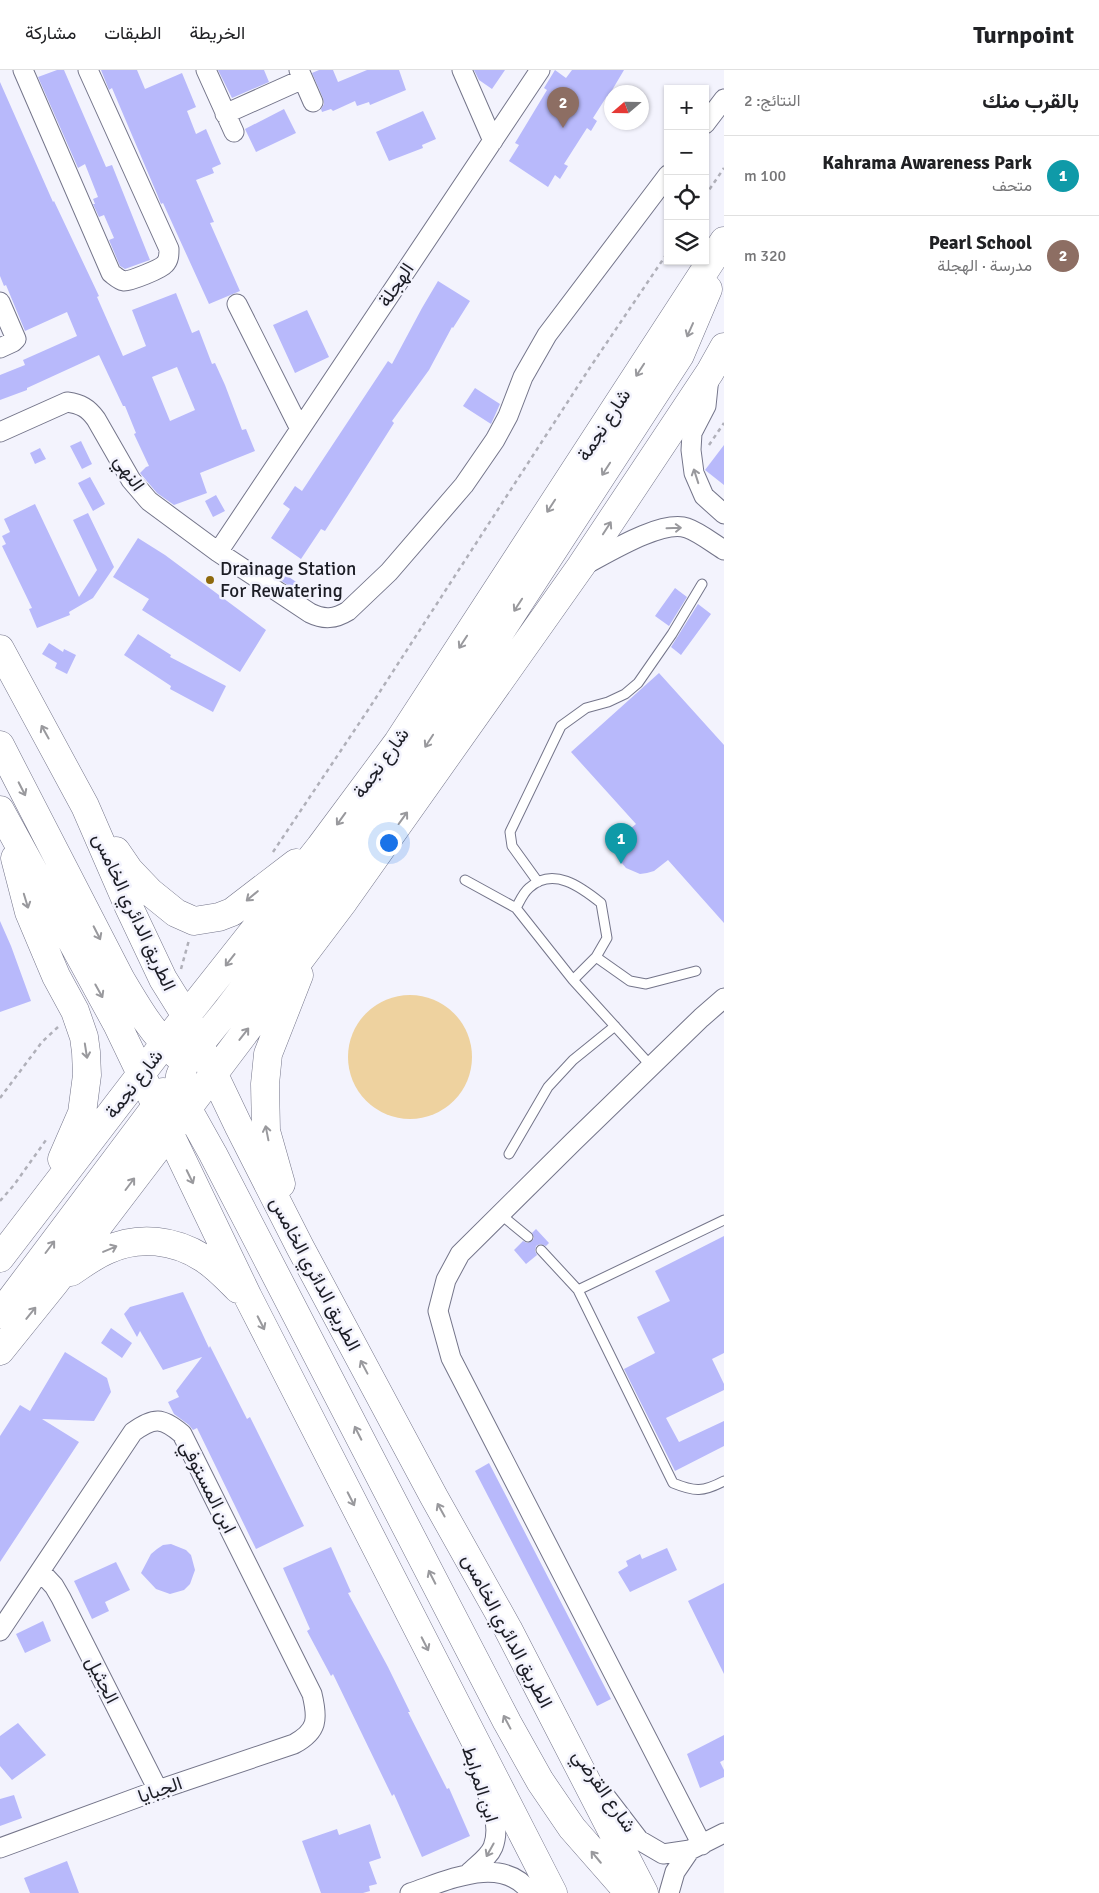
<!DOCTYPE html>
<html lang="ar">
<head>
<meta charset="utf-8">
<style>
	body { margin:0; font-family:Signika,Vazirmatn,sans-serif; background:#f2f2f2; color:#202124; direction:rtl }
	.controls { position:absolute; right:15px; top:15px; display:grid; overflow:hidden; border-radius:0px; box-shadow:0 1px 4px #0004 }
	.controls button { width:45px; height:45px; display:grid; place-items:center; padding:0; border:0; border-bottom:1px solid #e0e0e0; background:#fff; color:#202124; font:25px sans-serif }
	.compass { position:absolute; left:604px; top:15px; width:45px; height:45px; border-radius:50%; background:#fff; box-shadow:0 1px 4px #0004; rotate:250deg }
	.you { position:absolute; left:388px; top:772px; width:18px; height:18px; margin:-12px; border:4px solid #fff; border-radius:50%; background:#1a73e8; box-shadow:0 0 0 8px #1a73e833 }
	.badge { display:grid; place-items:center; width:32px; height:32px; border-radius:50%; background:#0f766e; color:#fff; font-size:16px; font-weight:700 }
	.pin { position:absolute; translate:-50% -41px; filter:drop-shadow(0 1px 2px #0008) }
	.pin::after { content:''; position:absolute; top:26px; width:18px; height:15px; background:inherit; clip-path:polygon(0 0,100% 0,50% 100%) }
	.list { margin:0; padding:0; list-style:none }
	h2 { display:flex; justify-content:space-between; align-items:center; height:65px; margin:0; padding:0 20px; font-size:21px }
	h2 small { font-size:16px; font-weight:400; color:#757577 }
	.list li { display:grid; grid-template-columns:32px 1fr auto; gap:15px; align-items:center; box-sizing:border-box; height:80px; padding:0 20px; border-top:1px solid #e0e0e0 }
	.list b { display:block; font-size:19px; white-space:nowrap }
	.list p { margin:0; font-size:16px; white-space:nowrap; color:#757577 }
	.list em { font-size:16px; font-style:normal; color:#757577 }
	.icon { flex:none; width:28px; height:28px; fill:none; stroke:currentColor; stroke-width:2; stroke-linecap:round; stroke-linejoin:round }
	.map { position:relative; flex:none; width:724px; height:1823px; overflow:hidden; direction:ltr }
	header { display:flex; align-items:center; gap:30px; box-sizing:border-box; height:70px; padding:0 25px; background:#fff; border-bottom:1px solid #e0e0e0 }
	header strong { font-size:24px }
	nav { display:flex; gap:28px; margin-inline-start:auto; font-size:18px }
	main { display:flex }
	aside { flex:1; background:#fff }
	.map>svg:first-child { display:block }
	.green { fill:#eed29f }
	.building { fill:#b8b9fb; fill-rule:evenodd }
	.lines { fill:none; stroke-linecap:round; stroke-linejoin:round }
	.service-casing { stroke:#74758a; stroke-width:11 }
	.minor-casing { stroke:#74758a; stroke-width:21 }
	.primary-casing { stroke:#74758a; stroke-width:29 }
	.path { stroke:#b0b0b9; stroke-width:2.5; stroke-dasharray:4 4; stroke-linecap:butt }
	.service { stroke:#fff; stroke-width:9 }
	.minor { stroke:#fff; stroke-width:19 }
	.primary { stroke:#fff; stroke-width:28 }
	.oneway { stroke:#99999d }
	.poi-dot { fill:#8e690d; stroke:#f3f3fd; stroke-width:2 }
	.labels { text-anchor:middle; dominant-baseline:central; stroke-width:5; stroke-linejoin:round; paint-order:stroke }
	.street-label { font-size:19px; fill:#1c1d25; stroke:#f3f3fd }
	.poi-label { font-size:19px; fill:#1c1d25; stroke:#f3f3fd; text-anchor:start }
</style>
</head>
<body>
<header>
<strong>Turnpoint</strong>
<nav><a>الخريطة</a><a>الطبقات</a><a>مشاركة</a></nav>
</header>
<main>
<aside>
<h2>بالقرب منك<small>النتائج: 2</small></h2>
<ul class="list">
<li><span class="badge" style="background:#0f9aa8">1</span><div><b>Kahrama Awareness Park</b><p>متحف</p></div><em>100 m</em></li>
<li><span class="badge" style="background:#8d6e63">2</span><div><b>Pearl School</b><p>مدرسة · الهجلة</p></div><em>320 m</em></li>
</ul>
</aside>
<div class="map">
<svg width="724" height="1823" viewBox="0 0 724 1823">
	<rect width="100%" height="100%" fill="#f3f3fd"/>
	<!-- green -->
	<path class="green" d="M348 987a62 62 0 1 1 124 0a62 62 0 1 1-124 0Z"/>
	<!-- building -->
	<path class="building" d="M 57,0 L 64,0 L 106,97 L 112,95 L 150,190 L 147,191 L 125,199 L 120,196 L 109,170 L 114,168 L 104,145 L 99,147 L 93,134 L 95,134 L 93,129 L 98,127 L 85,94 L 78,98 L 38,7 Z
		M 101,0 L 137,0 L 145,19 L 182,3 L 196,37 L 187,41 L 196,64 L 206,59 L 221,94 L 212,98 L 214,103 L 196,110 L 214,152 L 210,153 L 240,221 L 209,234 L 163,133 L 161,134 L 157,124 L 112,18 L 109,20 Z
		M 218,0 L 264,0 L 269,12 L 232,28 Z
		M 319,0 L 333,0 L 338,12 L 367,0 L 399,0 L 406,20 L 370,35 L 369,32 L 357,36 L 355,31 L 333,41 L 331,39 L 322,42 L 321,39 L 324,34 L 323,28 L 312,3 Z
		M 474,0 L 505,0 L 492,19 L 479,10 Z
		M 555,0 L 566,8 L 572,0 L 624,0 L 608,27 L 607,26 L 593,48 L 597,51 L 591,61 L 587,58 L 564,94 L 568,96 L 560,109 L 555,105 L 548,117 L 509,91 L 519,75 L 515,73 L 547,20 L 544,18 Z
		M 0,12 L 53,132 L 54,131 L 99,226 L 97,227 L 123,286 L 146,276 L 132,240 L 176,223 L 192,263 L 199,260 L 212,294 L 215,293 L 225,315 L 242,360 L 246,359 L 255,381 L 200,403 L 207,423 L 174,435 L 157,423 L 140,403 L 146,397 L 149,396 L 134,364 L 136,363 L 125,336 L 123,336 L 99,285 L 27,318 L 27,320 L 0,330 L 0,305 L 25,295 L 23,290 L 77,266 L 67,242 L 25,261 L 6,215 L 4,216 L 0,206 ZM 177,297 L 195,340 L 170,351 L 152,307 Z
		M 284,39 L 296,63 L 256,82 L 245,59 Z
		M 423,41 L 436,69 L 422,75 L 423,78 L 389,91 L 376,62 Z
		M 438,211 L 470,231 L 453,258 L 452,257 L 429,300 L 392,351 L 394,353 L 347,427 L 325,461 L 321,459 L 301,489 L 271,468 L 290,439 L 283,434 L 295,416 L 302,421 L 388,291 L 392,294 L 422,238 Z
		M 307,240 L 329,287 L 295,303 L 273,255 Z
		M 475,318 L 500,334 L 491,354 L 463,336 Z
		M 81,371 L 92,394 L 82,399 L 70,376 Z
		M 724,375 L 724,415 L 705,400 Z
		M 40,378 L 46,389 L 35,394 L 30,383 Z
		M 90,407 L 105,434 L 93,441 L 78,413 Z
		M 216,425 L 225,441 L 213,447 L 205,431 Z
		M 35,434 L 79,527 L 97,500 L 73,450 L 88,443 L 114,497 L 93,528 L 69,542 L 70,545 L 37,558 L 29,539 L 32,538 L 2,476 L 6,474 L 2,466 L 10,462 L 4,449 Z
		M 138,468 L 165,485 L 266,560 L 240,602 L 142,540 L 149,529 L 113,507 Z
		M 267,493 L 298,513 L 294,519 L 263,499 Z
		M 675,518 L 687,527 L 669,556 L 655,546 Z
		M 698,534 L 711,544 L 681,585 L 671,577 Z
		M 138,564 L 171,585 L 170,587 L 226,616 L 213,642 L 170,619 L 171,616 L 124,585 Z
		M 49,573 L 63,582 L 64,579 L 76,585 L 67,604 L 55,598 L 57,593 L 42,584 Z
		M 659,603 L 724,675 L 724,853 L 668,790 L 654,801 L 647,803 L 640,804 L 626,798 L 621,792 L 618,777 L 624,764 L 636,754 L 571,682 Z
		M 0,851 L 11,876 L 31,931 L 0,942 Z
		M 536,1159 L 549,1173 L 546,1176 L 540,1174 L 536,1176 L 535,1181 L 537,1185 L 526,1194 L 514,1180 L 523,1171 L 527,1173 L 532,1171 L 534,1168 L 532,1163 Z
		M 724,1166 L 724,1283 L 712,1289 L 724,1314 L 724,1320 L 666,1348 L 679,1372 L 724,1351 L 724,1376 L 675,1401 L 624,1299 L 655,1283 L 637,1247 L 670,1231 L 655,1201 Z
		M 183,1222 L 209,1278 L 210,1276 L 247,1349 L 250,1347 L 304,1456 L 256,1479 L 197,1358 L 193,1360 L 189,1355 L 174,1344 L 168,1332 L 179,1327 L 176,1321 L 202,1287 L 163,1300 L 140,1261 L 137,1267 L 124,1244 L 130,1237 Z
		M 111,1258 L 132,1273 L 122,1288 L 101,1273 Z
		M 65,1282 L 107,1308 L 111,1322 L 94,1351 L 42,1349 L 79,1372 L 0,1492 L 0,1366 L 20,1335 L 30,1341 Z
		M 489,1393 L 611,1629 L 597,1636 L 475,1401 Z
		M 171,1474 L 186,1480 L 191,1485 L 195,1500 L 190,1514 L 184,1520 L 170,1524 L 156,1519 L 141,1503 L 151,1484 L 157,1479 L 163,1475 Z
		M 331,1477 L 351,1522 L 348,1523 L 388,1597 L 410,1642 L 408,1642 L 447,1719 L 449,1718 L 470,1766 L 422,1787 L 394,1724 L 392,1726 L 333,1604 L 331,1606 L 307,1561 L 310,1559 L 283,1498 Z
		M 667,1478 L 677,1500 L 630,1522 L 618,1502 L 628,1496 L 626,1491 L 640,1484 L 642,1489 Z
		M 116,1492 L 130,1520 L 105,1532 L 109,1541 L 92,1549 L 74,1511 Z
		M 724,1513 L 724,1604 L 688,1531 Z
		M 43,1551 L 51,1571 L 25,1583 L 16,1564 Z
		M 18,1653 L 46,1685 L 12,1710 L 0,1696 L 0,1666 Z
		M 724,1665 L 724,1690 L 720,1692 L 724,1700 L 724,1707 L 700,1718 L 687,1684 Z
		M 14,1725 L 22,1748 L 0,1756 L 0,1729 Z
		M 370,1754 L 381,1788 L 369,1792 L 377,1814 L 369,1816 L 370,1821 L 363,1823 L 321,1823 L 302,1771 L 337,1759 L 339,1765 Z
		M 67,1791 L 79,1823 L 30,1823 L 24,1808 Z"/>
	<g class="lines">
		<defs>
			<path id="service" d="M 465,810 L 516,838
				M 538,812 L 512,776 L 510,762 L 561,656 L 586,638 L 608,632 L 625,624 L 638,613 L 672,564 L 702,514
				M 596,887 L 630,911 L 646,914 L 696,901
				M 573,910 L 596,887 L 607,868 L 601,833 C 581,817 553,796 529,818 C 523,823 520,831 516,838 L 573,910 L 651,996
				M 509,1084 L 548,1017 L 573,990 L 615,956
				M 500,1144 L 528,1167
				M 541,1180 L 578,1220 L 673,1413 C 695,1422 703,1422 724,1411
				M 578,1220 L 724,1150"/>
			<path id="minor" d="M 23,0 L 111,203 C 115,206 119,210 124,211 C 131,211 161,199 165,194 C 169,190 169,185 169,179 L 88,0
				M 206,0 L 234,62
				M 299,0 L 313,32
				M 462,0 L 493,71
				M 225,44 L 303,9
				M 705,54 L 724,29
				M 0,232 L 16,269 L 13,272 L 0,278
				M 237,234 L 300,359
				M 709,307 L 706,336 L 692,363 L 691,380 L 694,403 L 704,426 L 724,444
				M 0,362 L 67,332 C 81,334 88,338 96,349 L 131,410 L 149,431 L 218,482 L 310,543 C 324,550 335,549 348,541 L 389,502 L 464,415 L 495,370 L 508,346 L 523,307 L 547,265 L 668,105
				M 218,482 L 540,0
				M 583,496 C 606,484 662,449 687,458 C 699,462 714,474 724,480
				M 41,1502 L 54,1516 L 61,1528 L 158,1720
				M 0,1561 L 133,1362 C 154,1347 162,1347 182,1364 L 312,1624 C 318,1649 318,1661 294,1674 L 158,1720 L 0,1778
				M 606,1727 L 639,1770 L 663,1784 L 690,1780 L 724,1763
				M 702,1775 L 451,1288 L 438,1241 L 446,1210 L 460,1184 L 573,1072 L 701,948 L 724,928
				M 469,1803 C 477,1795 489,1787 493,1777 C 503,1751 485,1720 476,1697
				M 410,1823 C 447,1811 502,1783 531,1823
				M 669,1823 L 675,1802 L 690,1780"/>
			<path id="primary" d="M 0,579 L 85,736 L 128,835 L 163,909 L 186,946 L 239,1057 L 300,1177 L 434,1427 L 508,1559 L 644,1823
				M 0,675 L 120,908 C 136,935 153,965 177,985
				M 0,740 L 117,954 L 248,1227 L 553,1823
				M 116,781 L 129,800 L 150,822 L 176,843 L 194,851 L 219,847 L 232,842 L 296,793
				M 15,788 L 29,842 L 56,906 L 75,941 L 84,967 L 86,982 L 87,1005 L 82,1043 L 62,1089
				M 180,1025 L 213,1084 L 507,1652 L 540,1711 L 572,1758 L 629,1823
				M 171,1054 L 180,1006 L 186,991 L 228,939 L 415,693 L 680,285 L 708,219
				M 281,1114 L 266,1061 L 265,1014 L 268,984 L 299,905
				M 0,1188 L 164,974 L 320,777 L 398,672 L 724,171
				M 71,1202 C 83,1194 95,1185 107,1180 C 139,1165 175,1170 203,1188 C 216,1196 227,1208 238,1219
				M 0,1244 L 157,1035 L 163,1022
				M 0,1281 L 54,1214 L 169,1063 L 344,831 L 581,496 L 710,302 L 724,277"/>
		</defs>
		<!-- service casing -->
		<use href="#service" class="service-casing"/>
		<!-- minor casing -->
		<use href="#minor" class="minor-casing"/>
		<!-- primary casing -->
		<use href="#primary" class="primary-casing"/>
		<!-- path -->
		<path class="path" d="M 705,126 L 724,98
			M 709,375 L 724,353
			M 273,782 L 368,640 L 589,299 L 668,182
			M 181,899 L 189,870
			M 0,1028 L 42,972 L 58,957
			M 0,1131 L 14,1115 L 46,1070"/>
		<!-- service -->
		<use href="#service" class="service"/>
		<!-- minor -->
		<use href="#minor" class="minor"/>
		<!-- primary -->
		<use href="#primary" class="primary"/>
	</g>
	<!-- one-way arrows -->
	<defs><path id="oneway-shaft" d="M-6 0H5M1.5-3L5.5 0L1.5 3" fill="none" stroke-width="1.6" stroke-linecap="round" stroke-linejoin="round" transform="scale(1.25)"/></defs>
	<g class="oneway">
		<use href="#oneway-shaft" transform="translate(690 260) rotate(114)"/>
		<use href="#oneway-shaft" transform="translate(640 300) rotate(123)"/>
		<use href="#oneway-shaft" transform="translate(606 399) rotate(123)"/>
		<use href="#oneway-shaft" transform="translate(696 406) rotate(-108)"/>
		<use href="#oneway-shaft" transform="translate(551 436) rotate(123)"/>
		<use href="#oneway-shaft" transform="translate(607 458) rotate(-57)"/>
		<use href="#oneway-shaft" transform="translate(674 458) rotate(-2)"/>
		<use href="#oneway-shaft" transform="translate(518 535) rotate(123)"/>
		<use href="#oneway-shaft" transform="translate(463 572) rotate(123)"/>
		<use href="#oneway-shaft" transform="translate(45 662) rotate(-119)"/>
		<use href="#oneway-shaft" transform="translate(429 671) rotate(123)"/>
		<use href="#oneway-shaft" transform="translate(22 719) rotate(63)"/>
		<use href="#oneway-shaft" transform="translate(403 748) rotate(-54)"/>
		<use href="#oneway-shaft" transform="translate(341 749) rotate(126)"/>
		<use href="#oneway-shaft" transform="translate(252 826) rotate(140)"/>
		<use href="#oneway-shaft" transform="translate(26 831) rotate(73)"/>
		<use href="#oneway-shaft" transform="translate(97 863) rotate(63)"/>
		<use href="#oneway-shaft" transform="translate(230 890) rotate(128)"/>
		<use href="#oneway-shaft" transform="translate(99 921) rotate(61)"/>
		<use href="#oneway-shaft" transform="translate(244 964) rotate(-52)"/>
		<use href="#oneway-shaft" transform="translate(86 981) rotate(81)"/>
		<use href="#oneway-shaft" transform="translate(267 1063) rotate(-101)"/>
		<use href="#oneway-shaft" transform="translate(190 1107) rotate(64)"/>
		<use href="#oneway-shaft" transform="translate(130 1114) rotate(-53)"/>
		<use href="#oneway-shaft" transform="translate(50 1177) rotate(-53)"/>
		<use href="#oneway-shaft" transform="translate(110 1179) rotate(-23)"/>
		<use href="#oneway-shaft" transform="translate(31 1243) rotate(-51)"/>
		<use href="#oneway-shaft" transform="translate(261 1253) rotate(63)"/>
		<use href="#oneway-shaft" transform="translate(364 1297) rotate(-118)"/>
		<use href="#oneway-shaft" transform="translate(358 1363) rotate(-117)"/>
		<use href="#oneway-shaft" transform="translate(351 1429) rotate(63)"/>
		<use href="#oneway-shaft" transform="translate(441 1440) rotate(-119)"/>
		<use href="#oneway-shaft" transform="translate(432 1507) rotate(-117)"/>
		<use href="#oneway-shaft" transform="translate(425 1574) rotate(63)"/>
		<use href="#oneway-shaft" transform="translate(507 1652) rotate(-118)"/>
		<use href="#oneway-shaft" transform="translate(490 1780) rotate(119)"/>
		<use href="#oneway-shaft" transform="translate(596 1787) rotate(-130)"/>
	</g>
	<!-- markers -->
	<circle class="poi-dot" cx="210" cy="510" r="5"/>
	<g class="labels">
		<!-- street labels -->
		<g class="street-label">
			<text transform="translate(396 215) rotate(-56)">الهجلة</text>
			<text transform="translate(604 355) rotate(-57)">شارع نجمة</text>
			<text transform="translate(129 403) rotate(56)">النهي</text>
			<text transform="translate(381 693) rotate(-54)">شارع نجمة</text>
			<text transform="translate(134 842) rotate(65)">الطريق الدائري الخامس</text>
			<text transform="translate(134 1014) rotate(-52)">شارع نجمة</text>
			<text transform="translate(315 1204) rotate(62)">الطريق الدائري الخامس</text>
			<text transform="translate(208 1417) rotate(63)">ابن المستوفي</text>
			<text transform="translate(507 1561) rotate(62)">الطريق الدائري الخامس</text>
			<text transform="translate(102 1610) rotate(63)">الجثيل</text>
			<text transform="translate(480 1714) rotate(72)">ابن المرابط</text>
			<text transform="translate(160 1720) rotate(-19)">الجبايا</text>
			<text transform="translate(604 1721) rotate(55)">شارع القرضي</text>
		</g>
		<!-- poi labels -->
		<g class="poi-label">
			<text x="220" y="499">Drainage Station<tspan x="220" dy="22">For Rewatering</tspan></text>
		</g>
	</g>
</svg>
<div class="controls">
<button>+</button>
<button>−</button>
<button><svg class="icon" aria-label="locate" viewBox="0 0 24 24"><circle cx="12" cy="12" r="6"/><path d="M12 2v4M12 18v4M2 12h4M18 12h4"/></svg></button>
<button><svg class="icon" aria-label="layers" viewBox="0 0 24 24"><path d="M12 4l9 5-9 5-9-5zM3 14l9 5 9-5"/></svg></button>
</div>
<svg class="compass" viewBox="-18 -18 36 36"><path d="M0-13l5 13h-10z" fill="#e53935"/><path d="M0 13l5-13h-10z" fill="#757577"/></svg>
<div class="you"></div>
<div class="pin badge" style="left:621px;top:794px;background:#0f9aa8">1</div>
<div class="pin badge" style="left:563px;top:58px;background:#8d6e63">2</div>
</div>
</main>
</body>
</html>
